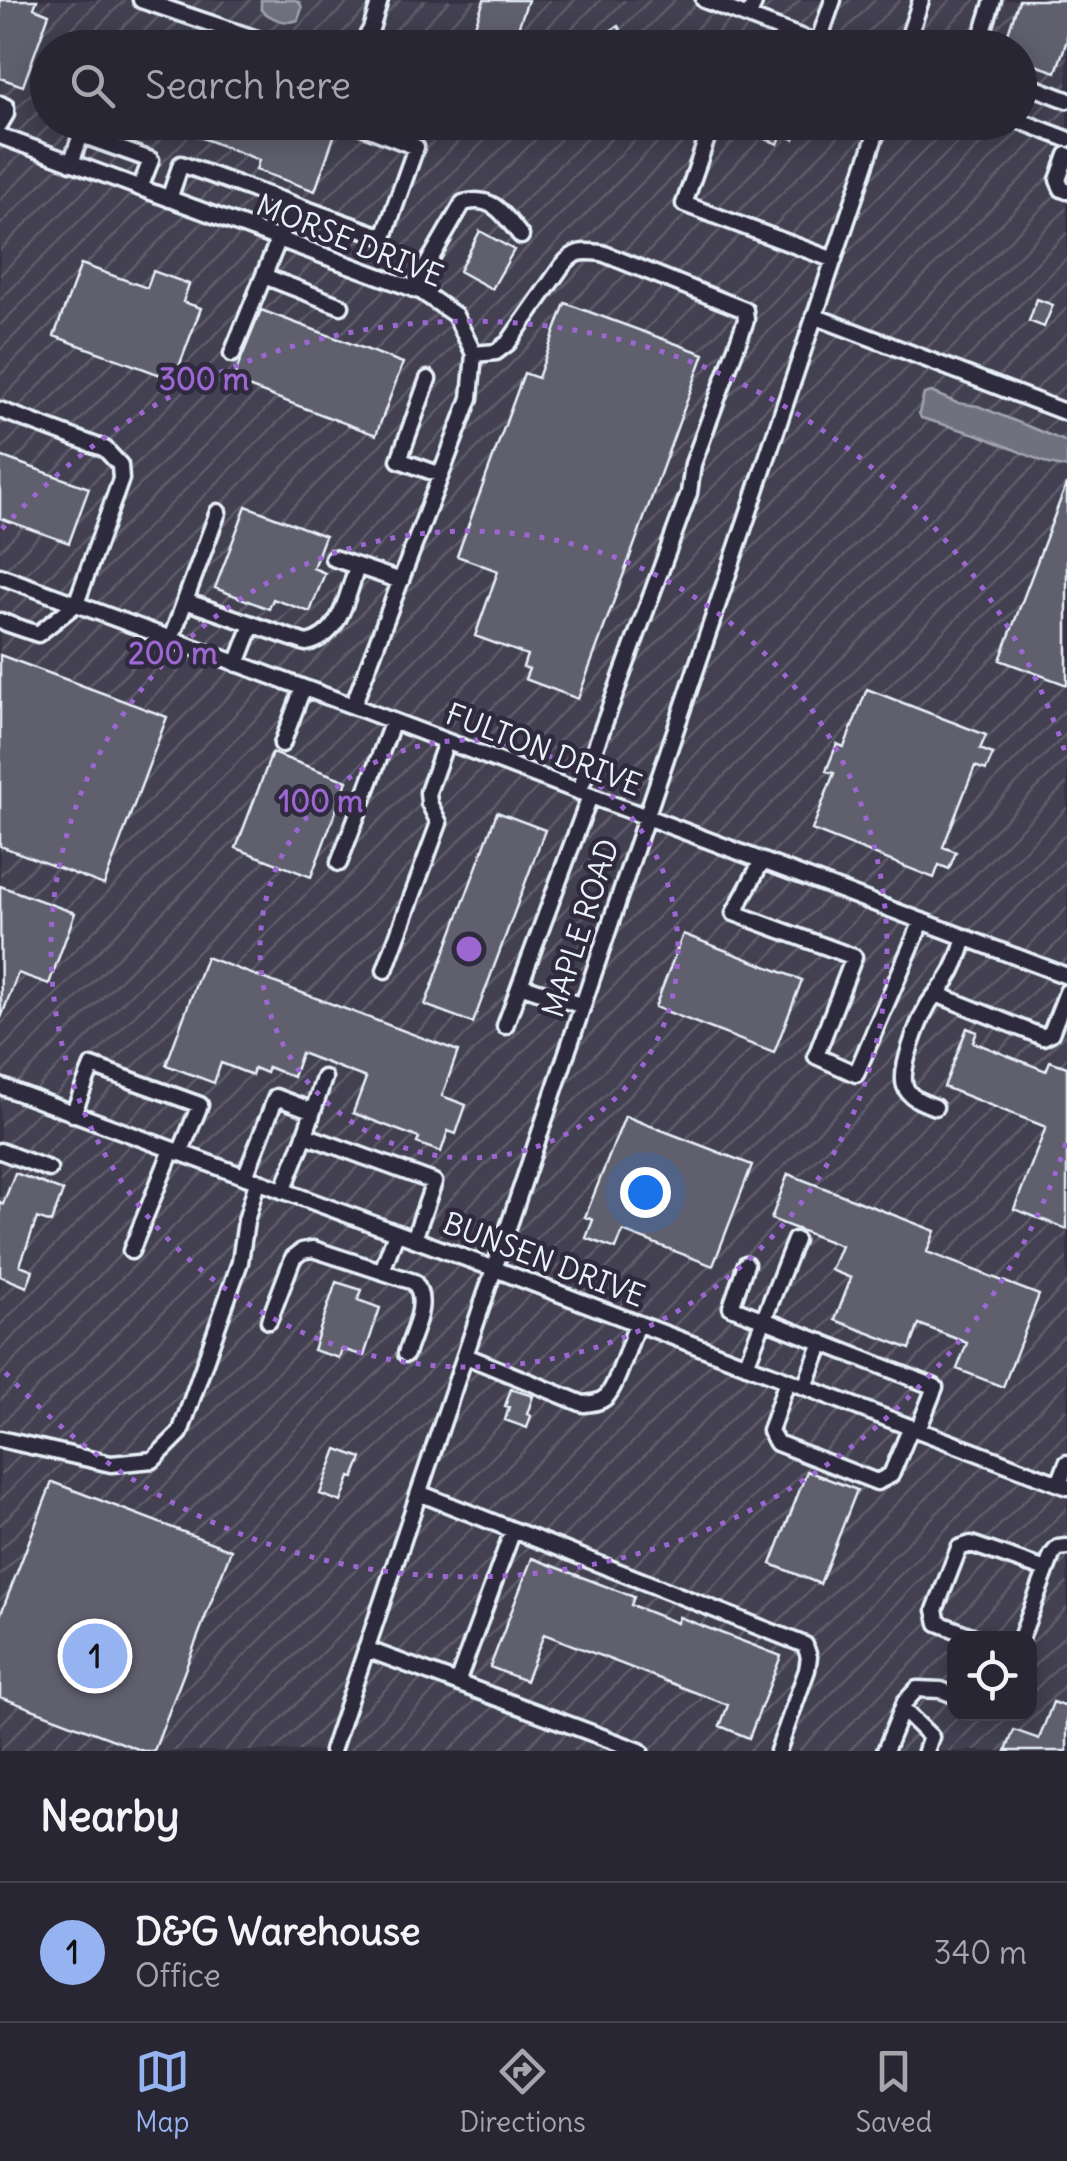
<!DOCTYPE html>
<html lang="en">
<head>
<meta charset="utf-8">
<style>
	body { margin:0; font-family:Delius,sans-serif; background:#34323f; color:#f1f3f6 }
	.controls { position:absolute; right:30px; bottom:30px; display:grid; overflow:hidden; border-radius:20px; box-shadow:0 5px 25px #0003 }
	.controls button { width:90px; height:90px; display:grid; place-items:center; padding:0; border:0; border-bottom:2px solid #44434e; background:#282633; color:#f1f3f6; font:50px sans-serif }
	.you { position:absolute; left:645px; top:1192px; width:35px; height:35px; margin:-25px; border:8px solid #fff; border-radius:50%; background:#1a73e8; box-shadow:0 0 0 15px #1a73e833 }
	.badge { display:grid; place-items:center; width:65px; height:65px; border-radius:50%; background:#95b2f1; color:#111; font-size:32px; font-weight:700 }
	.pin { position:absolute; translate:-50% -50%; border:5px solid #fff; box-shadow:0 2px 10px #0006 }
	.list { margin:0; padding:0; list-style:none }
	h2 { display:flex; justify-content:space-between; align-items:center; height:130px; margin:0; padding:0 40px; font-size:42px }
	h2 small { font-size:32px; font-weight:400; color:#a5a5ac }
	.list li { display:grid; grid-template-columns:65px 1fr auto; gap:30px; align-items:center; box-sizing:border-box; height:140px; padding:0 40px; border-top:2px solid #44434e }
	.list b { display:block; font-size:38px; white-space:nowrap }
	.list p { margin:0; font-size:32px; white-space:nowrap; color:#a5a5ac }
	.list em { font-size:32px; font-style:normal; color:#a5a5ac }
	.icon { flex:none; width:55px; height:55px; fill:none; stroke:currentColor; stroke-width:2; stroke-linecap:round; stroke-linejoin:round }
	.map { position:relative; flex:none; width:1067px; height:1751px; overflow:hidden }
	.search { position:absolute; background:#282633; box-shadow:0 5px 25px #0003; left:30px; right:30px; top:30px; height:110px; display:flex; align-items:center; gap:25px; box-sizing:border-box; padding:0 35px; border-radius:55px; color:#a5a5ac; font-size:38px }
	.sheet { height:270px; background:#282633 }
	nav { display:flex; justify-content:space-around; align-items:center; box-sizing:border-box; height:140px; border-top:2px solid #44434e; background:#282633; font-size:28px; color:#a5a5ac }
	nav a { display:grid; justify-items:center; gap:5px }
	nav .on { color:#95b2f1 }
	.map>svg:first-child { display:block }
	.industrial { fill:url(#industrial-furrows); fill-rule:evenodd }
	.water { fill:#70717f; stroke:#a0a4af; stroke-width:2.5 }
	.building { fill:#605e6e; stroke:#e8f1f8; stroke-width:2.5 }
	.lines { fill:none; stroke-linecap:round; stroke-linejoin:round }
	.minor-casing { stroke:#e8f1f8; stroke-width:21 }
	.minor { stroke:#2f2a3d; stroke-width:14 }
	.ring { fill:none; stroke:#9c67d0; stroke-width:5; stroke-dasharray:5 10 }
	.labels { text-anchor:middle; dominant-baseline:central; stroke-width:9; stroke-linejoin:round; paint-order:stroke }
	.street-label { font-size:30px; fill:#e8f1f8; stroke:#2f2a3d }
	.centre { fill:#9c67d0; stroke:#2f2a3d; stroke-width:5 }
	.ring-label { font-size:30px; text-anchor:middle; font-weight:bold; fill:#9c67d0; stroke:#2f2a3d; stroke-width:9; stroke-linejoin:round; paint-order:stroke }
</style>
</head>
<body>
<div class="map">
<svg width="1067" height="1751" viewBox="0 0 1067 1751">
	<defs>
		<pattern id="industrial-furrows" width="10" height="10" patternUnits="userSpaceOnUse" patternTransform="scale(2.5)"><rect width="10" height="10" fill="#433f51"/><path d="M-1 1l2-2M0 10L10 0M9 11l2-2" fill="none" stroke="#5e5b6b"/></pattern>
	</defs>
	<rect width="100%" height="100%" fill="#363244"/>
	<filter id="ink" filterUnits="userSpaceOnUse"><feTurbulence type="fractalNoise" baseFrequency=".01" numOctaves="2"/><feDisplacementMap in="SourceGraphic" scale="20" xChannelSelector="R" yChannelSelector="G"/><feConvolveMatrix kernelMatrix="1 2 1 2 8 2 1 2 1" color-interpolation-filters="sRGB"/></filter>
	<g filter="url(#ink)">
		<!-- industrial -->
		<path class="industrial" d="M 0,0 L 1067,0 L 1067,1751 L 0,1751 ZM 48,48 L 1020,48 L 1020,122 L 48,122 ZM 954,1638 L 1030,1638 L 1030,1714 L 954,1714 Z"/>
		<!-- water -->
		<path class="water" d="M 261,0 L 295,0 L 300,3 L 302,8 L 298,20 C 285,25 271,18 261,10 Z
			M 931,392 L 957,403 L 978,406 L 1067,442 L 1067,468 L 1049,464 L 979,435 L 921,418 L 919,413 L 924,394 Z"/>
		<!-- building -->
		<path class="building" d="M 0,0 L 37,0 L 34,8 L 49,14 L 23,86 L 0,78 Z
			M 484,0 L 528,0 L 511,48 L 467,48 Z
			M 1019,0 L 1067,0 L 1067,40 L 1056,72 L 1020,60 L 1020,48 L 1003,48 Z
			M 618,26 L 631,48 L 605,48 L 599,38 Z
			M 161,122 L 339,122 L 315,191 L 256,170 L 259,160 Z
			M 723,122 L 800,122 L 794,139 L 782,134 L 778,144 Z
			M 480,231 L 514,250 L 492,289 L 459,271 Z
			M 81,264 L 147,288 L 153,271 L 189,284 L 183,302 L 201,308 L 174,380 L 54,336 Z
			M 1037,299 L 1053,305 L 1044,327 L 1029,321 Z
			M 565,303 L 704,354 L 578,699 L 525,679 L 529,669 L 523,667 L 527,655 L 475,636 L 498,571 L 457,556 L 524,373 L 538,378 Z
			M 261,310 L 403,363 L 376,435 L 232,381 Z
			M 0,456 L 89,488 L 69,543 L 0,518 Z
			M 1066,485 L 1067,485 L 1067,685 L 1000,660 Z
			M 246,506 L 325,536 L 313,568 L 325,573 L 310,612 L 273,599 L 269,609 L 215,588 Z
			M 0,655 L 167,717 L 104,885 L 0,846 Z
			M 867,689 L 986,735 L 980,749 L 993,754 L 986,770 L 975,766 L 943,847 L 956,852 L 949,869 L 939,865 L 934,878 L 812,830 L 834,773 L 826,771 L 837,744 L 844,747 Z
			M 272,753 L 347,781 L 311,877 L 236,848 Z
			M 497,812 L 545,830 L 473,1023 L 425,1005 Z
			M 0,886 L 75,913 L 49,984 L 18,973 L 1,1018 Z
			M 683,934 L 802,980 L 774,1053 L 655,1007 Z
			M 206,957 L 458,1051 L 442,1096 L 466,1105 L 456,1134 L 448,1131 L 441,1152 L 417,1143 L 419,1138 L 353,1113 L 366,1078 L 301,1053 L 293,1077 L 268,1067 L 266,1073 L 254,1068 L 252,1075 L 221,1063 L 214,1083 L 166,1065 Z
			M 967,1028 L 977,1032 L 973,1042 L 1046,1071 L 1050,1061 L 1067,1067 L 1067,1229 L 1014,1209 L 1046,1127 L 944,1087 Z
			M 625,1116 L 752,1165 L 713,1266 L 623,1231 L 616,1249 L 586,1238 L 593,1220 L 585,1217 Z
			M 15,1173 L 63,1191 L 51,1223 L 37,1218 L 20,1265 L 33,1270 L 27,1287 L 0,1276 L 0,1202 L 3,1204 Z
			M 788,1174 L 935,1231 L 927,1252 L 1039,1295 L 1003,1387 L 957,1369 L 967,1343 L 919,1324 L 910,1349 L 835,1320 L 851,1278 L 831,1270 L 841,1246 L 771,1219 Z
			M 336,1282 L 362,1290 L 358,1300 L 380,1308 L 364,1356 L 342,1349 L 339,1358 L 313,1350 Z
			M 511,1389 L 533,1396 L 527,1414 L 531,1416 L 527,1428 L 505,1420 L 509,1407 L 505,1406 Z
			M 337,1449 L 362,1458 L 354,1478 L 350,1477 L 341,1502 L 320,1494 Z
			M 807,1471 L 857,1490 L 820,1584 L 771,1564 Z
			M 52,1482 L 231,1550 L 154,1751 L 143,1751 L 0,1697 L 0,1616 Z
			M 532,1558 L 634,1597 L 631,1605 L 677,1623 L 679,1617 L 781,1656 L 749,1738 L 720,1726 L 728,1705 L 544,1634 L 526,1681 L 490,1667 Z
			M 1053,1702 L 1067,1707 L 1067,1751 L 1006,1751 L 1014,1730 L 1039,1739 Z"/>
		<g class="lines">
			<defs>
				<path id="minor" d="M 141,0 L 284,48
					M 704,0 L 829,48
					M 749,17 L 755,0
					M 818,43 L 833,0
					M 360,48 L 371,29 L 380,0
					M 905,48 L 921,0
					M 978,48 L 993,0
					M 1020,82 L 1067,100
					M 0,104 L 6,107 L 6,114 L 0,124
					M 1020,121 L 1067,139
					M 0,136 L 422,292 L 455,315 L 474,354 L 470,398 L 353,706
					M 706,141 L 684,204 L 834,260
					M 1067,155 L 1058,180 L 1062,189 L 1067,191
					M 71,163 L 81,135 L 151,160 L 140,188
					M 169,199 L 181,164 L 384,237 L 416,147 L 364,127
					M 264,276 L 341,306
					M 413,289 L 463,203 C 493,194 504,215 521,236
					M 814,316 L 1067,413
					M 232,354 L 292,206
					M 474,354 L 496,352 L 508,343 L 562,266 C 575,250 582,251 602,253 L 745,310 L 746,320 L 693,464 L 689,493 L 579,792
					M 428,379 L 399,460 L 441,475
					M 0,410 L 105,449 L 120,465 L 121,479 L 76,604 L 38,634 L 0,621
					M 218,512 L 185,601 L 306,643 C 341,637 347,595 357,567
					M 333,558 L 401,581
					M 0,576 L 353,706 L 1067,976
					M 171,639 L 185,601
					M 237,664 L 252,625
					M 282,744 L 303,688
					M 762,861 L 734,913 L 854,957 L 816,1056 L 856,1074 L 922,921
					M 339,863 L 393,721
					M 385,970 L 439,823 L 429,803 L 428,792 L 446,742
					M 936,994 L 1043,1037 L 1051,1033 L 1067,992
					M 583,1006 L 520,985 L 590,796
					M 505,1026 L 520,985
					M 324,1078 L 305,1135 L 434,1182 L 414,1239
					M 0,1086 L 495,1269 L 1067,1487
					M 935,1107 C 924,1103 909,1098 905,1086 C 899,1069 919,1021 928,1005 C 933,996 942,989 947,980 C 956,967 961,952 965,937
					M 73,1114 L 92,1066 L 200,1105 L 180,1153
					M 0,1151 L 49,1169
					M 245,1177 L 276,1097 L 313,1111
					M 283,1191 L 306,1133
					M 131,1251 L 172,1150
					M 746,1264 L 731,1307 L 935,1387 L 918,1430
					M 382,1271 L 396,1233
					M 269,1321 L 293,1258 L 302,1251 L 313,1249 L 414,1282 C 430,1302 413,1331 406,1354
					M 466,1356 L 583,1404 C 592,1403 600,1403 607,1396 C 618,1383 630,1341 637,1324
					M 746,1365 L 795,1240
					M 787,1381 L 770,1431 L 777,1443 L 877,1482 L 891,1475 L 911,1427
					M 805,1387 L 822,1342
					M 0,1439 L 111,1464 L 153,1460 L 180,1433 L 240,1262 L 246,1221 L 257,1182
					M 1059,1484 L 1067,1463
					M 419,1493 L 805,1645 L 809,1657 L 807,1670 L 778,1751
					M 977,1638 L 938,1623 L 935,1610 L 959,1548 L 971,1544 L 1046,1570
					M 1021,1638 L 1052,1555 L 1058,1548 L 1067,1547
					M 366,1649 L 640,1751
					M 457,1683 L 513,1530
					M 902,1709 L 931,1737 L 926,1751
					M 332,1751 L 880,122
					M 885,1751 L 905,1702 L 917,1689 L 941,1690 L 954,1695"/>
			</defs>
			<!-- minor casing -->
			<use href="#minor" class="minor-casing"/>
			<!-- minor -->
			<use href="#minor" class="minor"/>
		</g>
	</g>
	<!-- distance rings -->
	<g class="ring">
		<circle cx="469" cy="949" r="209"/>
		<circle cx="469" cy="949" r="418"/>
		<path d="M1066 1143A628 628 0 0 1 2 1369M2 529A628 628 0 0 1 1066 755"/>
	</g>
	<g class="labels">
		<!-- street labels -->
		<g class="street-label">
			<text transform="translate(350 240) rotate(22)">MORSE DRIVE</text>
			<text transform="translate(544 749) rotate(21)">FULTON DRIVE</text>
			<text transform="translate(580 928) rotate(-72)">MAPLE ROAD</text>
			<text transform="translate(544 1259) rotate(21)">BUNSEN DRIVE</text>
		</g>
	</g>
	<circle cx="469" cy="949" r="15" class="centre"/>
	<g class="ring-label">
		<text x="204" y="390">300 m</text>
		<text x="173" y="664">200 m</text>
		<text x="321" y="812">100 m</text>
	</g>
</svg>
<div class="controls">
<button><svg class="icon" aria-label="locate" viewBox="0 0 24 24"><circle cx="12" cy="12" r="6"/><path d="M12 2v4M12 18v4M2 12h4M18 12h4"/></svg></button>
</div>
<div class="you"></div>
<div class="pin badge" style="left:95px;top:1656px">1</div>
<div class="search"><svg class="icon" aria-label="search" viewBox="0 0 24 24"><circle cx="10" cy="10" r="6"/><path d="M15 15l6 6"/></svg>Search here</div>
</div>
<section class="sheet">
<h2>Nearby<small></small></h2>
<ul class="list">
<li><span class="badge">1</span><div><b>D&amp;G Warehouse</b><p>Office</p></div><em>340 m</em></li>
</ul>
</section>
<nav>
<a class="on"><svg class="icon" aria-label="map" viewBox="0 0 24 24"><path d="M3 6l6-2 6 2 6-2v14l-6 2-6-2-6 2zM9 4v14M15 6v14"/></svg>Map</a>
<a><svg class="icon" aria-label="directions" viewBox="0 0 24 24"><path d="M12 3l9 9-9 9-9-9zM9 14v-3h6M13 9l2 2-2 2"/></svg>Directions</a>
<a><svg class="icon" aria-label="saved" viewBox="0 0 24 24"><path d="M7 4h10v16l-5-4-5 4z"/></svg>Saved</a>
</nav>
</body>
</html>
